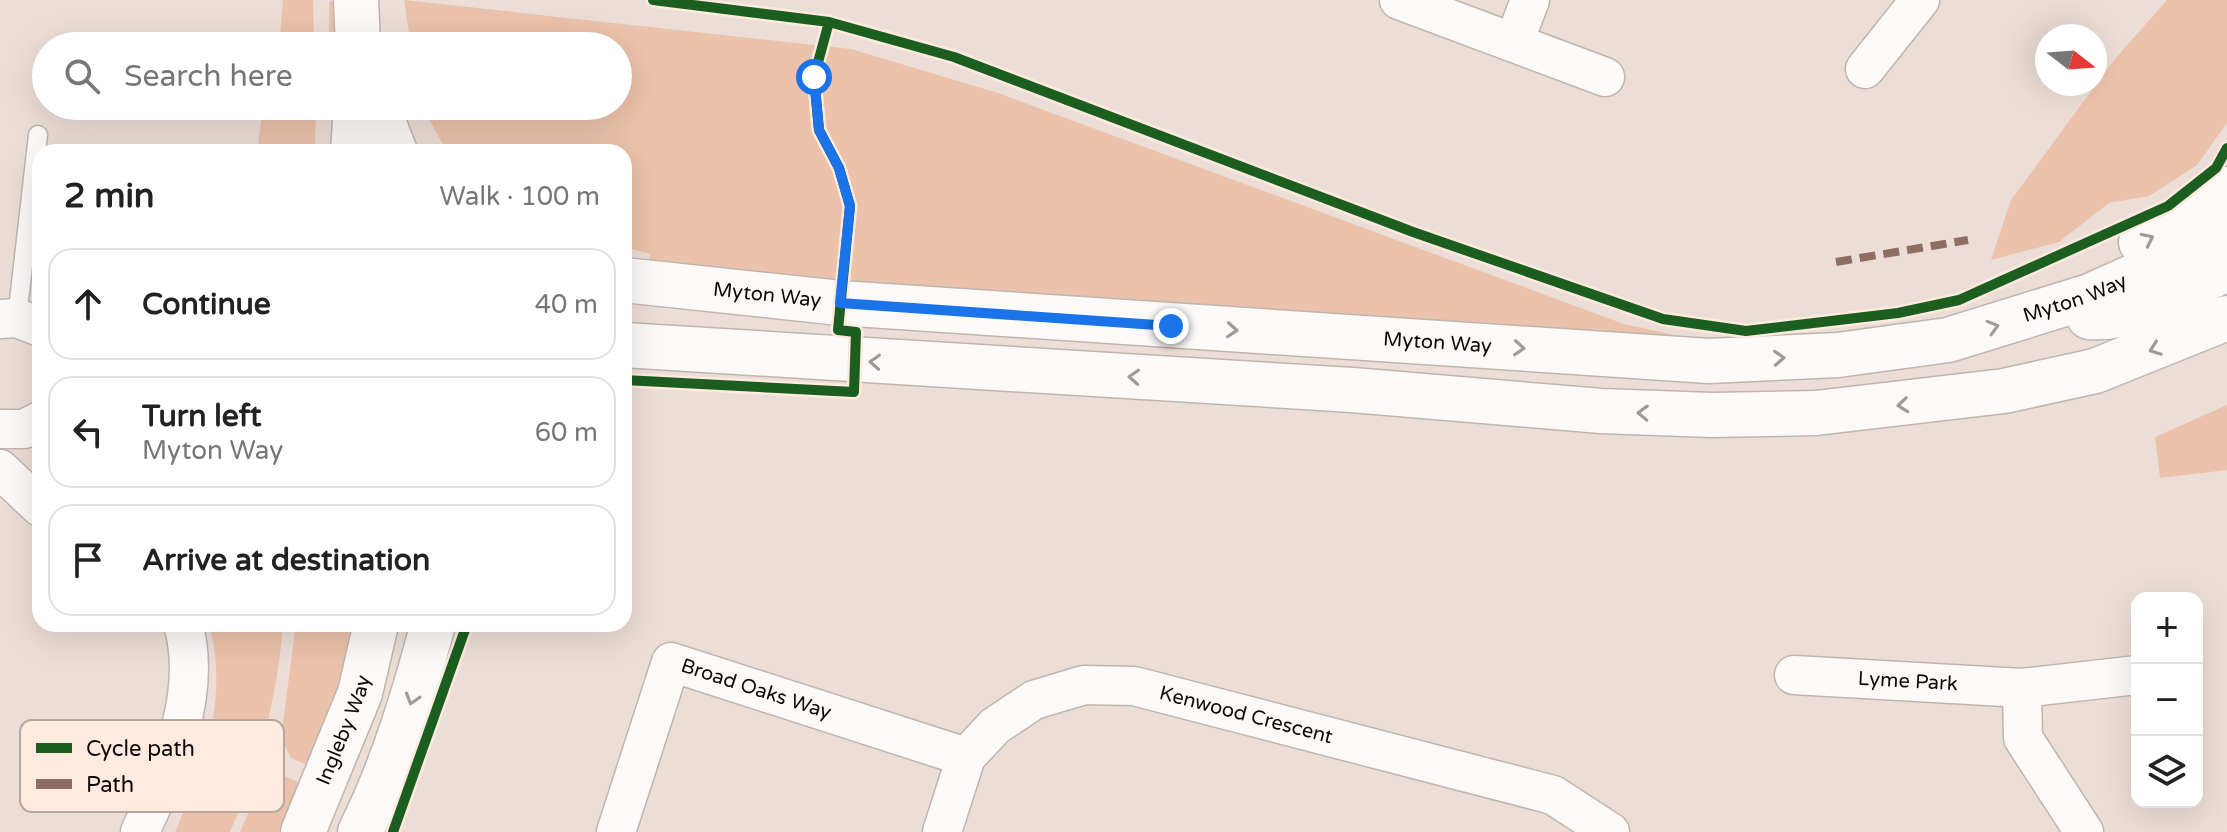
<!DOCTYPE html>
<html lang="en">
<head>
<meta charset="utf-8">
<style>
	body { margin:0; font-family:"Varela Round",sans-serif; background:#f6f6f6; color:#222 }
	.controls { position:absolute; right:24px; bottom:24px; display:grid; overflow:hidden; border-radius:16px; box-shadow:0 8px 32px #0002 }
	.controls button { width:72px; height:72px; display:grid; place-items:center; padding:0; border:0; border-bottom:2px solid #e0e0e0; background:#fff; color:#222; font:40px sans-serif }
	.compass { position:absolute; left:2035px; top:24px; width:72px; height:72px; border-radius:50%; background:#fff; box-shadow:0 8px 32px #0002; rotate:107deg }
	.stop { position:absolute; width:24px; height:24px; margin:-18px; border:6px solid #1a73e8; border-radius:50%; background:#fff }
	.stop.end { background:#1a73e8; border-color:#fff; box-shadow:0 2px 8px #0008 }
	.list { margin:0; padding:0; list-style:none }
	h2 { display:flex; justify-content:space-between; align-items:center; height:104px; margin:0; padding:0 32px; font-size:34px }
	h2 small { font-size:26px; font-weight:400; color:#767676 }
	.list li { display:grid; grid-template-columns:52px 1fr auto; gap:24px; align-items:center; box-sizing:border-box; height:112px; margin:0 16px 16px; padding:0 16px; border:2px solid #e0e0e0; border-radius:24px }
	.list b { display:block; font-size:30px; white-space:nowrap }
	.list p { margin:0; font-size:26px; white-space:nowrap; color:#767676 }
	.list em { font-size:26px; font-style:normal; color:#767676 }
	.icon { flex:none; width:44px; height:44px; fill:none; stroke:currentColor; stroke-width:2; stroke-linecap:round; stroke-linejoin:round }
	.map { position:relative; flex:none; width:2227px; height:832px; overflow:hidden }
	.search { position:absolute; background:#fff; box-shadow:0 8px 32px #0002; left:32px; top:32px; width:600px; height:88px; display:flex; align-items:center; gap:20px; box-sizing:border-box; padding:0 28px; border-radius:44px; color:#767676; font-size:30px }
	.panel { position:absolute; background:#fff; box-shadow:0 8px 32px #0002; left:32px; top:144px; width:600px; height:488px; border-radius:24px }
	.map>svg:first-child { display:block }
	.green { fill:#ebc2ab }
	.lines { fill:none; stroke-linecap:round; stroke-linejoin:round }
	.service-casing { stroke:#bfb5ae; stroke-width:21 }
	.minor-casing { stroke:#bfb5ae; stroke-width:41 }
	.tertiary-casing { stroke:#bfb5ae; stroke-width:47 }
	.service { stroke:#fcfaf9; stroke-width:18 }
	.minor { stroke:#fcfaf9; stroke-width:38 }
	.tertiary { stroke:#fcfaf9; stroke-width:44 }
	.quiet { stroke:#8d6e63; stroke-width:8; stroke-dasharray:16 8; stroke-linecap:butt }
	.cycleway-casing { stroke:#feeadf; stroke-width:15 }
	.cycleway { stroke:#1b5e20; stroke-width:10 }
	.oneway { stroke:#9e9a98 }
	.route { stroke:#1a73e8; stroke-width:10 }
	.labels { text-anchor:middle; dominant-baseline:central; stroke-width:6; stroke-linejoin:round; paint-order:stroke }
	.street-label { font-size:20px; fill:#110906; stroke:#feeadf }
	.key { fill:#feeadf; stroke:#b7a69e; stroke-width:2 }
	.key-label { font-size:22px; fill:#110906 }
</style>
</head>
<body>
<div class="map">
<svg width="2227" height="832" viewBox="0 0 2227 832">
	<rect width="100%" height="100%" fill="#ecded6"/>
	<!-- green -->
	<path class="green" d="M 283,0 L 313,0 L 314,46 L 279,46 Z
		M 404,0 L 851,49 L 998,93 L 1624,324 L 1698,340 L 1167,310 L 648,265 L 650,254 L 624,247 L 624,152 L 447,152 L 422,106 L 618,106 L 618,46 L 411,46 Z
		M 2167,0 L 2227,0 L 2227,123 L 2197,165 L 2149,196 L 2109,203 L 2059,242 L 1991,260 L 2011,200 L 2114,60 Z
		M 329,1 L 337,2 L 336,46 L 329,46 Z
		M 263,106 L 316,106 L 315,152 L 257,152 Z
		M 2227,405 L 2227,470 L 2160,478 L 2155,437 Z
		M 209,624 L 283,624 C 278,695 259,767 230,832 L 175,832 C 205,764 229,699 209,624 Z
		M 296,624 L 357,624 L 316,769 L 291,758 L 281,738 Z
		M 268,768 L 306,786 L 284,832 L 240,832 Z"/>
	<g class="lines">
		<defs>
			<path id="service" d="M 17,318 L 38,135"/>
			<g id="minor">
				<path d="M 1399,0 L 1605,77"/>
				<path d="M 1514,42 L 1530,0"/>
				<path d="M 1865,69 L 1920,0"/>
				<path d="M 0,319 L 17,318 L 40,327"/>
				<path d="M 0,429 L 24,429 L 40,421"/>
				<path d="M 0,469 L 40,507"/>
				<path id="s1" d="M 1794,675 L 2022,688 L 2137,675"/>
				<path d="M 2022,688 L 2023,738 L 2084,832"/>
				<path d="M 140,832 C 169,769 203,694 183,624"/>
				<path id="s2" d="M 616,832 L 671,662 L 966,757"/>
				<path id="s3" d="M 942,832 L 966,757 L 995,726 L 1034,700 L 1084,685 L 1134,686 L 1553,795 L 1610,832"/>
			</g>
			<g id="tertiary">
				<path d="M 356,0 L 358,46"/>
				<path d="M 377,106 L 395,152"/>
				<path d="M 353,152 L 356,106"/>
				<path d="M 2141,242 L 2183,222 L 2227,189"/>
				<path id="s4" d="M 624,280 L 840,303 L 1709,361 L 1838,355 L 1948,340 L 2090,296 L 2188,252 L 2227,229"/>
				<path d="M 2089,317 C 2136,321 2185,288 2227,269"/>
				<path d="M 624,345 L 1352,390 L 1601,411 L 1712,415 L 1816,413 L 2004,391 L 2095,371 L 2227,318"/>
				<path id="s5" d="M 303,832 L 360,693 L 376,624"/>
				<path d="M 360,832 C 393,766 414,695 433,624"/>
			</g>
		</defs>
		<!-- service casing -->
		<use href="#service" class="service-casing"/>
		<!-- minor casing -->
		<use href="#minor" class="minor-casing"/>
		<!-- tertiary casing -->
		<use href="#tertiary" class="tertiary-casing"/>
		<!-- service -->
		<use href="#service" class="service"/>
		<!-- minor -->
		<use href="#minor" class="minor"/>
		<!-- tertiary -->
		<use href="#tertiary" class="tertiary"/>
		<!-- quiet -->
		<path class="quiet" d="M 1836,262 L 1968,240"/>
		<defs>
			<path id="cycleway" d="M 653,0 L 829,22 L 954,57 L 1413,232 L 1663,319 L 1746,331 L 1898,313 L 1959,300 L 2168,206 L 2216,168 L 2227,148
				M 624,380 L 854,392 L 856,332 L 838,330 L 850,206 L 839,168 L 819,130 L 814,77 L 829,22
				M 393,832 L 467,624"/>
		</defs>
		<!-- cycleway casing -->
		<use href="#cycleway" class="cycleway-casing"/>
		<!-- cycleway -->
		<use href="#cycleway" class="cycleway"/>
	</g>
	<!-- one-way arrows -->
	<defs><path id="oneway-chevron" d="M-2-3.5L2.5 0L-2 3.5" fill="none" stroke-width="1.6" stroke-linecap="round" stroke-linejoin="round" transform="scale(2)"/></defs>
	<g class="oneway">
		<use href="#oneway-chevron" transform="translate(2148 239) rotate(-26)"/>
		<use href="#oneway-chevron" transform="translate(1993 327) rotate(-16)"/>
		<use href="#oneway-chevron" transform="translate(1232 330) rotate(4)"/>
		<use href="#oneway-chevron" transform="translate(1519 348) rotate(4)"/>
		<use href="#oneway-chevron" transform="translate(2155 349) rotate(160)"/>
		<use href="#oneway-chevron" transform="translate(1779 358) rotate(-3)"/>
		<use href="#oneway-chevron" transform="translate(875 362) rotate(-177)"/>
		<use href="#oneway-chevron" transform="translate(1134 377) rotate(-177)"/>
		<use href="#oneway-chevron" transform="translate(1903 405) rotate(174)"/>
		<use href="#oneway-chevron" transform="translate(1643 413) rotate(-178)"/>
		<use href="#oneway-chevron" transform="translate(412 699) rotate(107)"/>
	</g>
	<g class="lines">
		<!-- route -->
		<path class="route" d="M 814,77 L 819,130 L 839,168 L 850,206 L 840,303 L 1171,326"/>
	</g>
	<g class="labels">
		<!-- street labels -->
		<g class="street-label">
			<text stroke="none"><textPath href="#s4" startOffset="144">Myton Way</textPath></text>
			<text stroke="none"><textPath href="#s4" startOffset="1462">Myton Way</textPath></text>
			<text stroke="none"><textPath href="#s4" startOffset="816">Myton Way</textPath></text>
			<text stroke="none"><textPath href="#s1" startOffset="114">Lyme Park</textPath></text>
			<text stroke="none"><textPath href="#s2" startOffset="268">Broad Oaks Way</textPath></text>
			<text stroke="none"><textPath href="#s3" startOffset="386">Kenwood Crescent</textPath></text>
			<text stroke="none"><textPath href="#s5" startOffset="110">Ingleby Way</textPath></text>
		</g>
	</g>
	<!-- legend -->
	<rect x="20" y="720" width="264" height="92" rx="12" class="key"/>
	<rect x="36" y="743" width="36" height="10" fill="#1b5e20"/>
	<rect x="36" y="779" width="36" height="10" fill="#8d6e63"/>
	<g class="key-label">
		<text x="86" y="756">Cycle path</text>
		<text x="86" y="792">Path</text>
	</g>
</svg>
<div class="controls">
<button>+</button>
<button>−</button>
<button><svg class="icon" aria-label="layers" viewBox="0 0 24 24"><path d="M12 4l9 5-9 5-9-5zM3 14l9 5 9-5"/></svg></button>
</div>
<svg class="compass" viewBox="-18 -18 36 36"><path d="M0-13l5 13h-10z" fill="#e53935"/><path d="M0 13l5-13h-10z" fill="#767676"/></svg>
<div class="stop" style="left:814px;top:77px"></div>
<div class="stop end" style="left:1171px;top:326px"></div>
<div class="search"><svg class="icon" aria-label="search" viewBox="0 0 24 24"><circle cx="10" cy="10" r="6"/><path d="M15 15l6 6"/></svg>Search here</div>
<section class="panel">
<h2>2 min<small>Walk · 100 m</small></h2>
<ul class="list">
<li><svg class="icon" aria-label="ahead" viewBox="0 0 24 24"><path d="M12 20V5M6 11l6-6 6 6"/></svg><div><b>Continue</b></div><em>40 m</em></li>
<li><svg class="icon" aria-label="left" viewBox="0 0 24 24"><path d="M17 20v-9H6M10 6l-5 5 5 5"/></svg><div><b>Turn left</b><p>Myton Way</p></div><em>60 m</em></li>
<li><svg class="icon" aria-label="arrive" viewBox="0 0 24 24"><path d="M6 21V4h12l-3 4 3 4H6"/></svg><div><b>Arrive at destination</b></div></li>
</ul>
</section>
</div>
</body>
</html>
